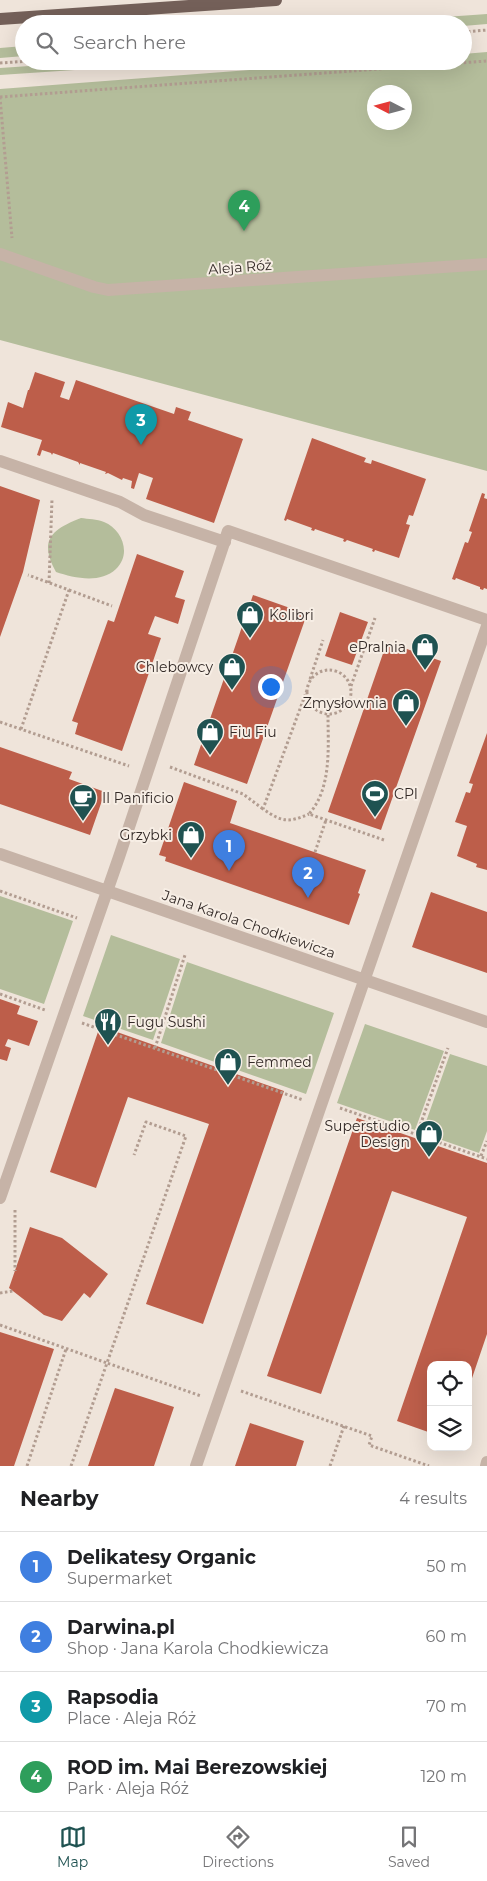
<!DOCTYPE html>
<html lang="en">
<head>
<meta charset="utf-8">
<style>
	body { margin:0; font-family:Montserrat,sans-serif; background:#f2f2f2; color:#202124 }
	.controls { position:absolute; right:15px; bottom:15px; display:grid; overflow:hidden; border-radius:10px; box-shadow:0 5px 20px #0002 }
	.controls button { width:45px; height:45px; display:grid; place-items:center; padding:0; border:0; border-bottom:1px solid #e0e0e0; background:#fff; color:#202124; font:25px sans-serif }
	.compass { position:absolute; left:367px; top:85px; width:45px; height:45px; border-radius:50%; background:#fff; box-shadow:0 5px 20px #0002; rotate:276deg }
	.you { position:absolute; left:270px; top:686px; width:18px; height:18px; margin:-12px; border:4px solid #fff; border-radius:50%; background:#1a73e8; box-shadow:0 0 0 8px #1a73e833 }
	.badge { display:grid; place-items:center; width:32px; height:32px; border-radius:50%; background:#1f5251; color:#fff; font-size:16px; font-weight:700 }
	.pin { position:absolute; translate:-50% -41px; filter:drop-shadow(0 1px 2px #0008) }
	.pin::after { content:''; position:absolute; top:26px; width:18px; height:15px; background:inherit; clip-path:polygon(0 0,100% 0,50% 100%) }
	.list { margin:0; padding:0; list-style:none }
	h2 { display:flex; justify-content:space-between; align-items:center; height:65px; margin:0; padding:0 20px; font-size:21px }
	h2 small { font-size:16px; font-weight:400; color:#757577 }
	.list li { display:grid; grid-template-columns:32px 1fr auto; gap:15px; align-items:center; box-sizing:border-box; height:70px; padding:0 20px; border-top:1px solid #e0e0e0 }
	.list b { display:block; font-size:19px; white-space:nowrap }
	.list p { margin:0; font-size:16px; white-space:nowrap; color:#757577 }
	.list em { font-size:16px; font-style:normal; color:#757577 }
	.icon { flex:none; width:28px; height:28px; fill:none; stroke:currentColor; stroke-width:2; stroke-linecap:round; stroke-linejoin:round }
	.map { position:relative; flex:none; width:487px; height:1466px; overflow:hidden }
	.search { position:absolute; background:#fff; box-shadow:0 5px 20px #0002; left:15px; right:15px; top:15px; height:55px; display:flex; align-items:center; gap:12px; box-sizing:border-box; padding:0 18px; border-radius:28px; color:#757577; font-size:19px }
	.sheet { height:345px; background:#fff }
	nav { display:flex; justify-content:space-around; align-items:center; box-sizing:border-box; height:70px; border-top:1px solid #e0e0e0; background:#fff; font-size:14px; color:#757577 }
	nav a { display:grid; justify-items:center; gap:2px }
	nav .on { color:#1f5251 }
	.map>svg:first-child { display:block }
	.green { fill:#b4bd9b; fill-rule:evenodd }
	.building { fill:#bd5e4a }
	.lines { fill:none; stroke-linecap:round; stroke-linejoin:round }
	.path { stroke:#b29d91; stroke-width:3; stroke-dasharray:2.5 2.5; stroke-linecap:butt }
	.minor { stroke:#c6b3a7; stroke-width:12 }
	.major { stroke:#746059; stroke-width:12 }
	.labels { text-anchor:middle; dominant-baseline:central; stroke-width:4; stroke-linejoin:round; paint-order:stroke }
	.street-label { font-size:14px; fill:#332a27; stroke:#f7eee5 }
	.poi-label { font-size:14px; fill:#332a27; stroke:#f7eee5; text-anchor:start }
</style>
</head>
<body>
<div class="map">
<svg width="487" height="1466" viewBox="0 0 487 1466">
	<rect width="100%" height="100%" fill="#efe4da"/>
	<!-- green -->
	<path class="green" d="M 487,14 L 487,24 L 463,26 L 463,24 L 346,24 Z
		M 24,46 L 24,56 L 0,58 L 0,48 Z
		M 487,52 L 487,471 L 0,340 L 0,89 L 367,61 L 463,61 L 463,54 ZM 374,92 L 404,92 L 404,122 L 374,122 Z
		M 104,61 L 209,61 L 0,75 L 0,68 Z
		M 81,518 C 88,519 97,519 104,522 C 122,529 132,554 116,569 C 100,584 74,578 56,572 C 39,541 50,530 81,518 Z
		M 0,896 L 73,921 L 44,1004 L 0,989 Z
		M 111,935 L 180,959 L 153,1040 L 83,1016 Z
		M 187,962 L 334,1013 L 306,1094 L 161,1043 Z
		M 365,1024 L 444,1051 L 415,1130 L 337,1103 Z
		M 450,1054 L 487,1066 L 487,1131 L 479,1153 L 422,1133 Z"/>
	<!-- building -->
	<path class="building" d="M 35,372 L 65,382 L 60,397 L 69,400 L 76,380 L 174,414 L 176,407 L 191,412 L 188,420 L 243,439 L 214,523 L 146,499 L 153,478 L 139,473 L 134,489 L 131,488 L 132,481 L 123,478 L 122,480 L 108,473 L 105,474 L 106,472 L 80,463 L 80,465 L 78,462 L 53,453 L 52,455 L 51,453 L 42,450 L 40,456 L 37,455 L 42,440 L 1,427 L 8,402 L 23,408 L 28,390 L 29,390 Z
		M 312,438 L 366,458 L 364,462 L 371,464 L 372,460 L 426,479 L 413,516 L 409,515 L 406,524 L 410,525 L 399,558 L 375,550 L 374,552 L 372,551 L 373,549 L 347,540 L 345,542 L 343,541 L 344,539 L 315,529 L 314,531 L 311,530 L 312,528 L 287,519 L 286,521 L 284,520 Z
		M 0,486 L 40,500 L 23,572 L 0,637 Z
		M 482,493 L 485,494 L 484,498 L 487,499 L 487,589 L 484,588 L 483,590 L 480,589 L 480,587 L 456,578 L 455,580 L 452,579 L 465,542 L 468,543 L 472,532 L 469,531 Z
		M 137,554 L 184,571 L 175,597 L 185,600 L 178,624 L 155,616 L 148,634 L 161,638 L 122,751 L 75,734 L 78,723 L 72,721 L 108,620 L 114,622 Z
		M 253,595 L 307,614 L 247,784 L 194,765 Z
		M 340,612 L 368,622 L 352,665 L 325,656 Z
		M 387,642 L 441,661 L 381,830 L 328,812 Z
		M 487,733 L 487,870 L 476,867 L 477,864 L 457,856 L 467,826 L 455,822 L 466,792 L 470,793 L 473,784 L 469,783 Z
		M 0,747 L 72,772 L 69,779 L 105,792 L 90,835 L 0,804 Z
		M 184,782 L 237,801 L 230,823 L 366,870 L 358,893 L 360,894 L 349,925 L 165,861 L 166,857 L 159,855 Z
		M 431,892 L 487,912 L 487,973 L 412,947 Z
		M 0,999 L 20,1006 L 17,1014 L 38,1021 L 29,1046 L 8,1039 L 5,1046 L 11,1048 L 7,1061 L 0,1059 Z
		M 100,1026 L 284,1091 L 203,1324 L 146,1304 L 209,1124 L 128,1097 L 96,1188 L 50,1172 Z
		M 357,1118 L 487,1163 L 487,1334 L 469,1387 L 468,1365 L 431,1365 L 431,1433 L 397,1421 L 467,1217 L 392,1191 L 321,1394 L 267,1376 Z
		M 30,1227 L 62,1238 L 108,1274 L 90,1298 L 84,1293 L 62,1321 L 44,1315 L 9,1288 Z
		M 0,1332 L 54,1349 L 14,1466 L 0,1466 Z
		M 115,1388 L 174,1407 L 154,1466 L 88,1466 Z
		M 250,1423 L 304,1441 L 296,1466 L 235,1466 Z"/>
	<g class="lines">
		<!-- path -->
		<path class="path" d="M 463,32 L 487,30
			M 0,63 L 30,61
			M 0,97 L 487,61
			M 0,97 L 12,238
			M 49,583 L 52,499
			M 69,590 L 112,606
			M307 692a22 22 0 1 1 44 0a22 22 0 1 1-44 0Z
			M 310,679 L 323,640
			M 351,686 L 375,618
			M 307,690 L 263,809 C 282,822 288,823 309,814
			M 328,715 C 328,747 332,788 309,814 L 384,840
			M 0,722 L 129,766
			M 21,729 L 69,590 L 28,575
			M 170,767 L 243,794 L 263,809
			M 315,852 L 326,820
			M 0,891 L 77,918
			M 0,994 L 45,1010
			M 82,1023 L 303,1100
			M 155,1048 L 185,955
			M 340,1108 L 487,1159
			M 417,1134 L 448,1048
			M 481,1156 L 487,1141
			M 15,1210 L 15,1271
			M 0,1293 L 13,1291
			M 0,1325 L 107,1363 L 186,1136 L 146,1122 L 134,1155
			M 241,1391 L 372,1436 L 369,1445 L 429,1466
			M 27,1466 L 66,1349
			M 71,1466 L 107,1363 L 201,1396
			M 330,1466 L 344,1426"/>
		<!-- minor -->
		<path class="minor" d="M 0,254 L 94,287 L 108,290 L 487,264
			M 0,461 L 120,502 L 144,515 L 225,542
			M 0,854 L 487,1022
			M 0,1198 L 119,857 L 228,531 L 487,620
			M 196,1466 L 487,626
			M 486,1466 L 487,1462"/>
		<!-- major -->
		<path class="major" d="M 0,19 L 276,0"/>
	</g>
	<!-- icons -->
	<defs>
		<symbol id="shop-pin" viewBox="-11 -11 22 30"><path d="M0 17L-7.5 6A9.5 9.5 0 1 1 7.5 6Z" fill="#1f5251" stroke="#f7eee5"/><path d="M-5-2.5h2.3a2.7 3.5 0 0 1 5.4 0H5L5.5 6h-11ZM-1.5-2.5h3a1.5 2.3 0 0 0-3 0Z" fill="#fff"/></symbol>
		<symbol id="stadium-pin" viewBox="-11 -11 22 30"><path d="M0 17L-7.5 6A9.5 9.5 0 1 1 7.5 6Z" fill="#1f5251" stroke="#f7eee5"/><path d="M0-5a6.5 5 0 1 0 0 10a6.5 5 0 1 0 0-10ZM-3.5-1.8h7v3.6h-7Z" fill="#fff"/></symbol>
		<symbol id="cafe-pin" viewBox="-11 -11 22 30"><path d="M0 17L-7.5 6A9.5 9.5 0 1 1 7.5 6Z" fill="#1f5251" stroke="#f7eee5"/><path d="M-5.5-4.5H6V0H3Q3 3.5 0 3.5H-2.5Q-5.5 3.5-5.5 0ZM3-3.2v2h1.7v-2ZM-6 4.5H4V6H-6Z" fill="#fff"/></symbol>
		<symbol id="restaurant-pin" viewBox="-11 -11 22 30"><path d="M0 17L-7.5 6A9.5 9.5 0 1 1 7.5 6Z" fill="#1f5251" stroke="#f7eee5"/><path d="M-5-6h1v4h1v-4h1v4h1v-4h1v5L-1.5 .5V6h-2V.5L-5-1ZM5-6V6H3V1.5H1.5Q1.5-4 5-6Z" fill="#fff"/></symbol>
	</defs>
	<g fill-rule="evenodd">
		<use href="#shop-pin" x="234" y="599" width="32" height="43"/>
		<use href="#shop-pin" x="409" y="631" width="32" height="43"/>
		<use href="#shop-pin" x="216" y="651" width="32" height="43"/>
		<use href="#shop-pin" x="390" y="687" width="32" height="43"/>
		<use href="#shop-pin" x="194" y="716" width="32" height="43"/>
		<use href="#stadium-pin" x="359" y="778" width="32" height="43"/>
		<use href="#cafe-pin" x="67" y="782" width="32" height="43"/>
		<use href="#shop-pin" x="175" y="819" width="32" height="43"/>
		<use href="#restaurant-pin" x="92" y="1006" width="32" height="43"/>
		<use href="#shop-pin" x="212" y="1046" width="32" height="43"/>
		<use href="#shop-pin" x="413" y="1118" width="32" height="43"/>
	</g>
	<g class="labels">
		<!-- street labels -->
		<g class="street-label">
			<text transform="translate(240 267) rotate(-4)">Aleja Róż</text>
			<text transform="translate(249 924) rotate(19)">Jana Karola Chodkiewicza</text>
		</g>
		<!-- poi labels -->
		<g class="poi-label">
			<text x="269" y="615">Kolibri</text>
			<text x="406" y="647" text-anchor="end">ePralnia</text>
			<text x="213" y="667" text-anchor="end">Chlebowcy</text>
			<text x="387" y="703" text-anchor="end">Zmysłownia</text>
			<text x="229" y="732">Fiu Fiu</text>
			<text x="394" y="794">CPI</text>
			<text x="102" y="798">Il Panificio</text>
			<text x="172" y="835" text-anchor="end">Grzybki</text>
			<text x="127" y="1022">Fugu Sushi</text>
			<text x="247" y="1062">Femmed</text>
			<text x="410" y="1126" text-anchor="end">Superstudio<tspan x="410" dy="16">Design</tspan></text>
		</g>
	</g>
</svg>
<div class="controls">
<button><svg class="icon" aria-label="locate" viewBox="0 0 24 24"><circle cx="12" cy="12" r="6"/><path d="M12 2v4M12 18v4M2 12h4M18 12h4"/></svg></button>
<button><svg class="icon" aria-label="layers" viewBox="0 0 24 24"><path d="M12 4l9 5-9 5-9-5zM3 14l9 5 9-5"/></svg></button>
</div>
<svg class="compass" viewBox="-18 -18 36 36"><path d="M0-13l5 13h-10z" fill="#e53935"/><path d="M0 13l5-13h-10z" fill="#757577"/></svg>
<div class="you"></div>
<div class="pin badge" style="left:229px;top:871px;background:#3f7fe0">1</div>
<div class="pin badge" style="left:308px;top:898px;background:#3f7fe0">2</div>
<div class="pin badge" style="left:141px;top:445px;background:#0f9aa8">3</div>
<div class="pin badge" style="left:244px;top:231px;background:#2e9e5b">4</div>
<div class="search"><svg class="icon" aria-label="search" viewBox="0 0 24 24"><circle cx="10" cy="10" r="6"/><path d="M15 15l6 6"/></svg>Search here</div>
</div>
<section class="sheet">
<h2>Nearby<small>4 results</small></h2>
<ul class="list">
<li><span class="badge" style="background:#3f7fe0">1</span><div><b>Delikatesy Organic</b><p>Supermarket</p></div><em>50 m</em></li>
<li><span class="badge" style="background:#3f7fe0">2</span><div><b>Darwina.pl</b><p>Shop · Jana Karola Chodkiewicza</p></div><em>60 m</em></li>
<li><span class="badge" style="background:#0f9aa8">3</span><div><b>Rapsodia</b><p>Place · Aleja Róż</p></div><em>70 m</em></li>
<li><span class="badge" style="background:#2e9e5b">4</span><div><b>ROD im. Mai Berezowskiej</b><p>Park · Aleja Róż</p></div><em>120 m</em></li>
</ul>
</section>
<nav>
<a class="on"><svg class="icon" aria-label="map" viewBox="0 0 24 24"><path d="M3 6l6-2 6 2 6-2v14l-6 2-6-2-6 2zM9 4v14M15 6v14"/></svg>Map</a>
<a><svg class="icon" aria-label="directions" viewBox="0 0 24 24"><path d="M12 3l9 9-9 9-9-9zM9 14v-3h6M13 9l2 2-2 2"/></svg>Directions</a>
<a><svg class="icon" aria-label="saved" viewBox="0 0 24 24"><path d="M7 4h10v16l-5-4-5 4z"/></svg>Saved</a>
</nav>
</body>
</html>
